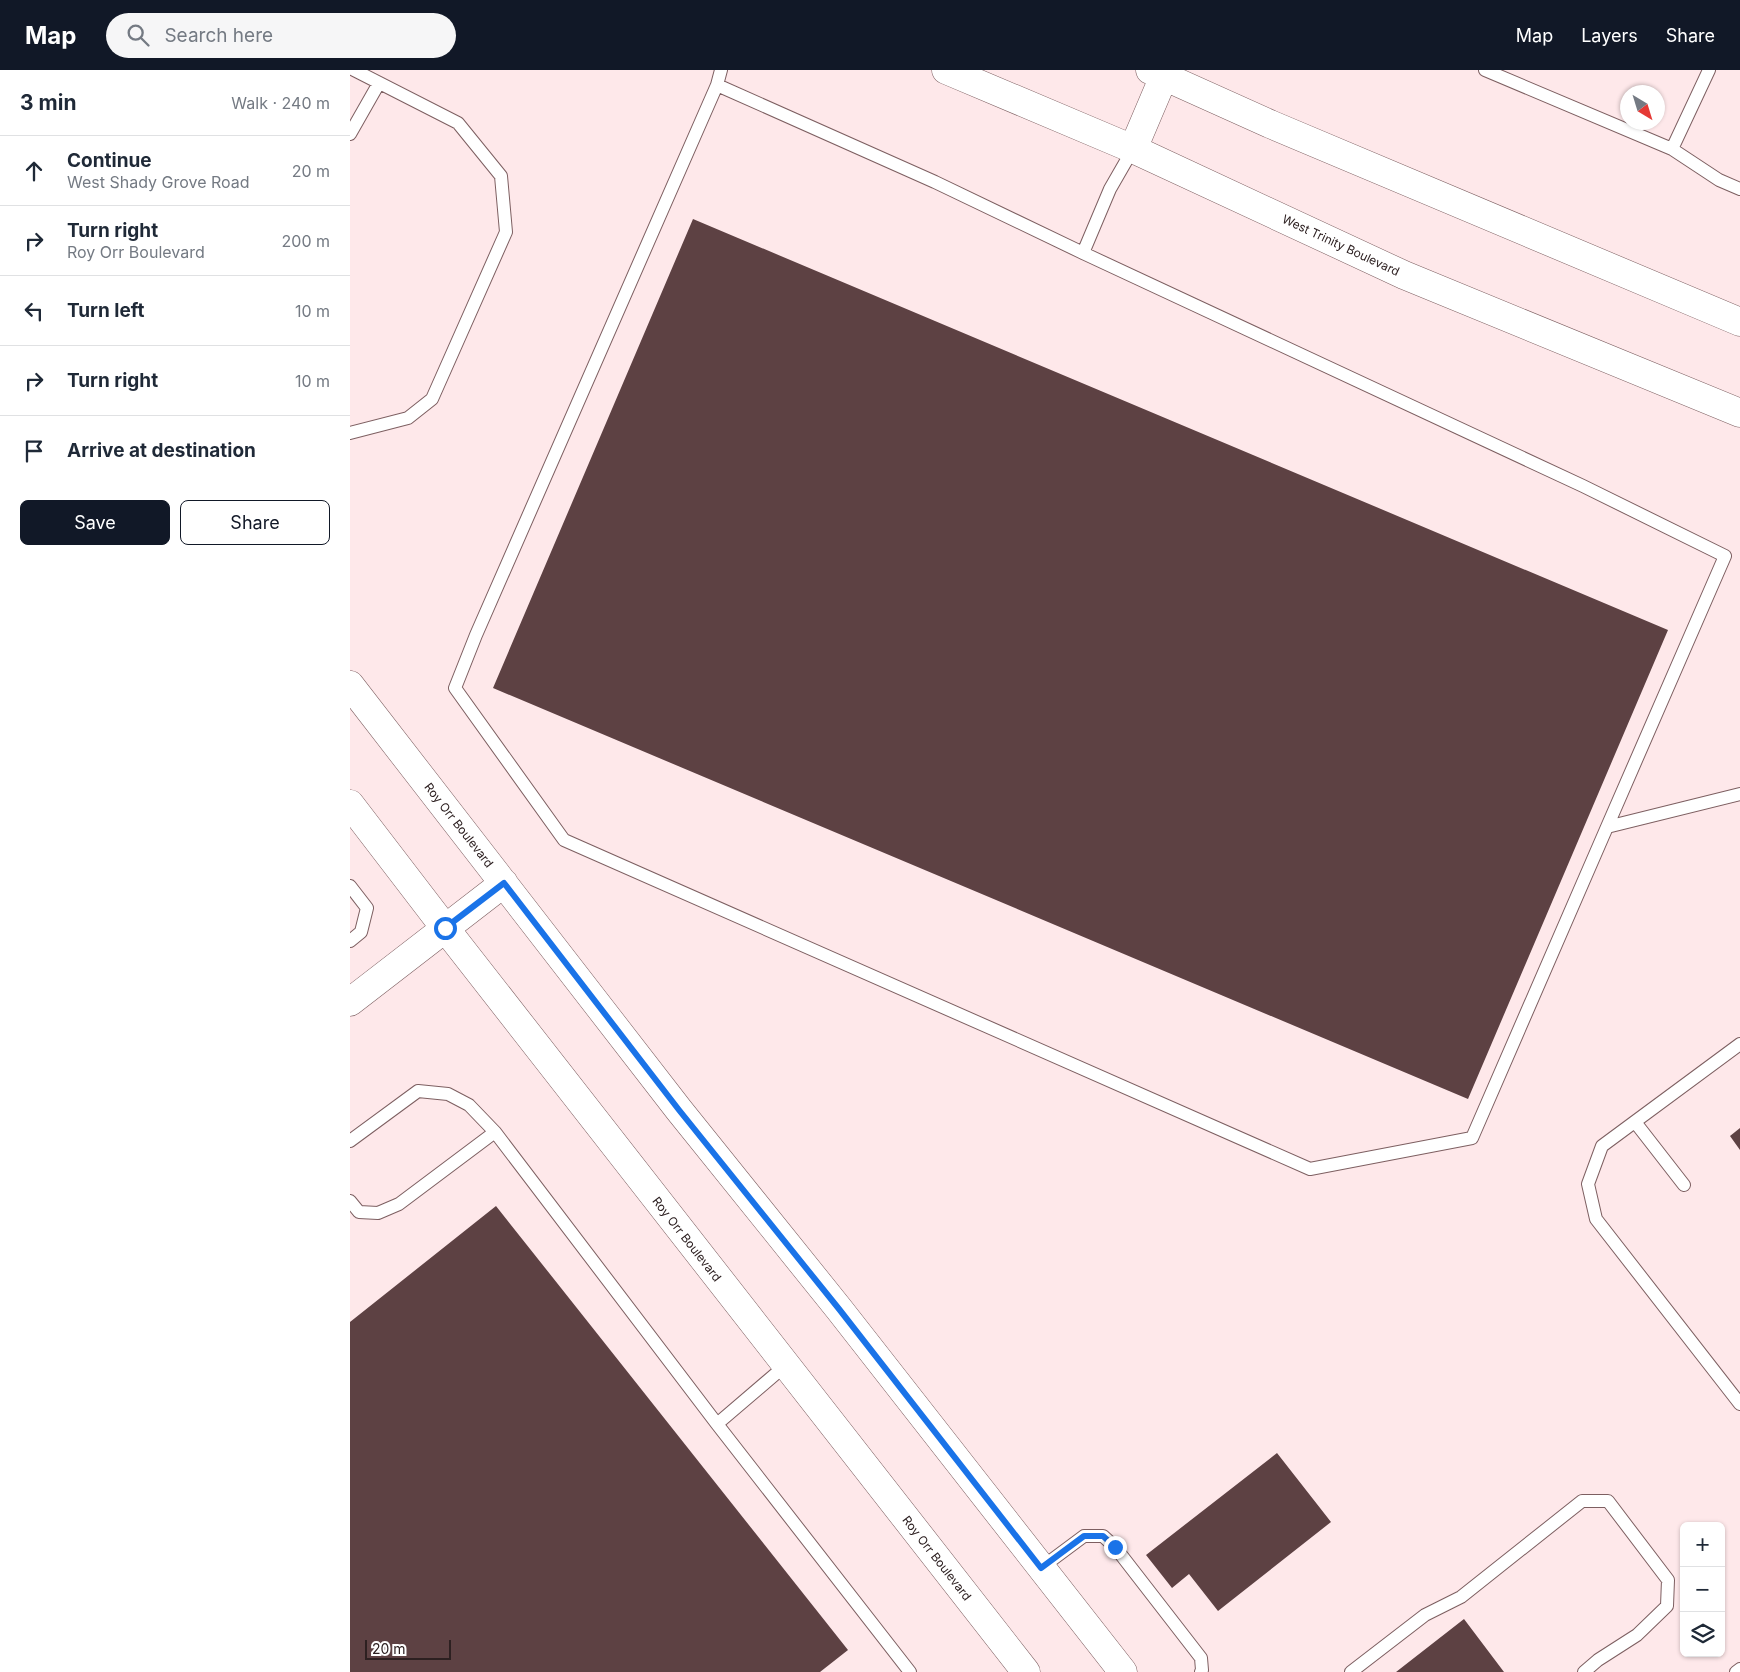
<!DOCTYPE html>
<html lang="en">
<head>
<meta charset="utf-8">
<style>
	body { margin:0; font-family:Inter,sans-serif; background:#f6f6f7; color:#1f2937 }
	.controls { position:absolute; right:15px; bottom:15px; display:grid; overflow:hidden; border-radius:8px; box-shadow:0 1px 4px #0004 }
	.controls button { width:45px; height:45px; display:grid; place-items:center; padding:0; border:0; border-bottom:1px solid #e0e1e3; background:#fff; color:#1f2937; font:25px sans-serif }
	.compass { position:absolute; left:1270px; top:15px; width:45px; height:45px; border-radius:50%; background:#fff; box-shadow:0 1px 4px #0004; rotate:142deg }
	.scale { position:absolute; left:15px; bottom:12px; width:86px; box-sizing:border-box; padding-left:5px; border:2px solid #2d2021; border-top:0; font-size:14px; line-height:18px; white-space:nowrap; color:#2d2021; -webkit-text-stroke:4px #fff; paint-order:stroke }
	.stop { position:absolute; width:15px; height:15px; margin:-11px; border:4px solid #1a73e8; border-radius:50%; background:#fff }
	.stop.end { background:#1a73e8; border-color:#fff; box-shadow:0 1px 5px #0008 }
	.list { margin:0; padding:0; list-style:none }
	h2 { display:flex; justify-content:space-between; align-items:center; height:65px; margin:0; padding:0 20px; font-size:21px }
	h2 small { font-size:16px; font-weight:400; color:#747a83 }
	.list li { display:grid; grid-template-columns:32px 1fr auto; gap:15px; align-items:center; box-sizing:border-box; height:70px; padding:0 20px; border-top:1px solid #e0e1e3 }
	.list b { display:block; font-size:19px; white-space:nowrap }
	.list p { margin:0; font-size:16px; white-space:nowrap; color:#747a83 }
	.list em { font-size:16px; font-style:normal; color:#747a83 }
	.actions { display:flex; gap:10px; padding:15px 20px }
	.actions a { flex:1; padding:11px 0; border:1px solid #111827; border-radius:8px; text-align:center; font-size:18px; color:#111827 }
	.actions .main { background:#111827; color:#fff }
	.icon { flex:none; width:28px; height:28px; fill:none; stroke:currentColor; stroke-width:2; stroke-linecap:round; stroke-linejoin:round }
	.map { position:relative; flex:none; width:1390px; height:1602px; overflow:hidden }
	header { display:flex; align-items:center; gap:30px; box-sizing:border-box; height:70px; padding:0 25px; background:#111827; color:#fff }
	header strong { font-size:24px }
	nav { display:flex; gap:28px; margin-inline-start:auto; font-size:18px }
	.search { width:350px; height:45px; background:#f6f6f7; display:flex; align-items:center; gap:12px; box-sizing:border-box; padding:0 18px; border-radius:28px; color:#747a83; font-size:19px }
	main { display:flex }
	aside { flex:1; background:#fff }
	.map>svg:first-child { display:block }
	.building { fill:#5d4143 }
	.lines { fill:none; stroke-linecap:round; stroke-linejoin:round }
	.service-casing { stroke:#7d5f61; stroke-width:14 }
	.secondary-casing { stroke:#7d5f61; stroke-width:29 }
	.service { stroke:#fff; stroke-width:12 }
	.secondary { stroke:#fff; stroke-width:28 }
	.route { stroke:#1a73e8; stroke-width:6 }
	.labels { text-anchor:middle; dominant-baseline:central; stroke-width:5; stroke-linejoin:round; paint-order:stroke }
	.street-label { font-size:12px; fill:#2d2021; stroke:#fff }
</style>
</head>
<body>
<header>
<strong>Map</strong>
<div class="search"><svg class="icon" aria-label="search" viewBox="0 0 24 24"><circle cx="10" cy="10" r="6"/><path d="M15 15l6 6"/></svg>Search here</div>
<nav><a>Map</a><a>Layers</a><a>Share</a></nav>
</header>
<main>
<aside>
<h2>3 min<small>Walk · 240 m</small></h2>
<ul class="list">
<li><svg class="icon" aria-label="ahead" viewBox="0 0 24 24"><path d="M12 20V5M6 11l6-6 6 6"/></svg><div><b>Continue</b><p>West Shady Grove Road</p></div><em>20 m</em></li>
<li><svg class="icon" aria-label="right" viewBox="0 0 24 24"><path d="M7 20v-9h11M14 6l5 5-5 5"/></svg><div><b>Turn right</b><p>Roy Orr Boulevard</p></div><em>200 m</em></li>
<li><svg class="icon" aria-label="left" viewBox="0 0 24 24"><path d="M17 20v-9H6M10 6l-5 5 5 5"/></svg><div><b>Turn left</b></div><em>10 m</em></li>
<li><svg class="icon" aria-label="right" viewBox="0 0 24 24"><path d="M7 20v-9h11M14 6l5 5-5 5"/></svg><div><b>Turn right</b></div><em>10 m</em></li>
<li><svg class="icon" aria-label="arrive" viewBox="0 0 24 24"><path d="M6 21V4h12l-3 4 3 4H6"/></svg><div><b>Arrive at destination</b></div></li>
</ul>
<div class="actions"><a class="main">Save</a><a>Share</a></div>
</aside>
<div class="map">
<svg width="1390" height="1602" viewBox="0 0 1390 1602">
	<rect width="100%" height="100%" fill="#fee8ea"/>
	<!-- building -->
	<path class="building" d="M 343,149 L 1318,560 L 1118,1029 L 143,618 Z
		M 1390,1058 L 1390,1080 L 1380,1066 Z
		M 146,1136 L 498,1580 L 470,1602 L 0,1602 L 0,1252 Z
		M 927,1383 L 981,1452 L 868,1541 L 839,1504 L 822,1518 L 796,1485 Z
		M 1114,1549 L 1154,1602 L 1046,1602 Z"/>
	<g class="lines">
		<defs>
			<path id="service" d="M 371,0 L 367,15 L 126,565 L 105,618 L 214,770 L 960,1099 L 1122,1068 L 1257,757 L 1390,724
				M 1135,0 L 1322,79 L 1369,110 L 1390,119
				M 367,15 L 585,112 L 733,183 L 1233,416 L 1375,486 L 1257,757
				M 0,64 L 29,13
				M 1322,79 L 1359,0
				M 733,183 L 760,119 L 783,79
				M 0,363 L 58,348 L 82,329 L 156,162 L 151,106 L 108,53 L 4,0
				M 0,816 L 17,838 L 11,862 L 0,871
				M 1390,974 L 1252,1076 L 1238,1114 L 1246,1149 L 1390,1334
				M 1285,1052 L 1334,1115
				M 0,1071 L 68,1021 L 98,1024 L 119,1035 L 145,1062 L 367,1354 L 560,1602
				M 0,1131 L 9,1142 L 28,1143 L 49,1134 L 145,1062
				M 367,1354 L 436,1295
				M 691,1498 L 734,1466 L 753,1466 L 765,1477 L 851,1588 L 852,1600 L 851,1602
				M 1001,1602 L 1075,1545 L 1111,1527 L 1232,1431 L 1258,1431 L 1318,1510 L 1317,1536 L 1287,1565 L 1248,1590 L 1234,1602
				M 1386,1602 L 1390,1599"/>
			<path id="secondary" d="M 596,0 L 783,79 L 1054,205 L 1390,343
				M 800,0 L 920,54 L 1390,252
				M 783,79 L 814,6
				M 0,615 L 329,1040 L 489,1239 L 773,1602
				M 0,734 L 95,858 L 676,1602
				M 0,932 L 154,813"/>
		</defs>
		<!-- service casing -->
		<use href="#service" class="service-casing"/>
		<!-- secondary casing -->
		<use href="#secondary" class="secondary-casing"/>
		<!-- service -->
		<use href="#service" class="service"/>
		<!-- secondary -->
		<use href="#secondary" class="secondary"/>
	</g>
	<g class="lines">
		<!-- route -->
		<path class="route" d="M 95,858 L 154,813 L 329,1040 L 489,1239 L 691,1498 L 734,1466 L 753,1466 L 765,1477"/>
	</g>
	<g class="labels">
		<!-- street labels -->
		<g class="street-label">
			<text transform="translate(991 175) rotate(25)">West Trinity Boulevard</text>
			<text transform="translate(109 755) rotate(52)">Roy Orr Boulevard</text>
			<text transform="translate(337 1169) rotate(52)">Roy Orr Boulevard</text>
			<text transform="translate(587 1488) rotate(52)">Roy Orr Boulevard</text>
		</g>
	</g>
</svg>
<div class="controls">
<button>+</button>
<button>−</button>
<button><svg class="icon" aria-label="layers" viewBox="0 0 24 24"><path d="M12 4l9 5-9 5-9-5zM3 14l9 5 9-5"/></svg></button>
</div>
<svg class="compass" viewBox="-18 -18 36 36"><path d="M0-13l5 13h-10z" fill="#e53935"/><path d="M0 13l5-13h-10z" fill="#747a83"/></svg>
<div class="scale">20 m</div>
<div class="stop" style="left:95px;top:858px"></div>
<div class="stop end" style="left:765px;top:1477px"></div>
</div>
</main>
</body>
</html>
